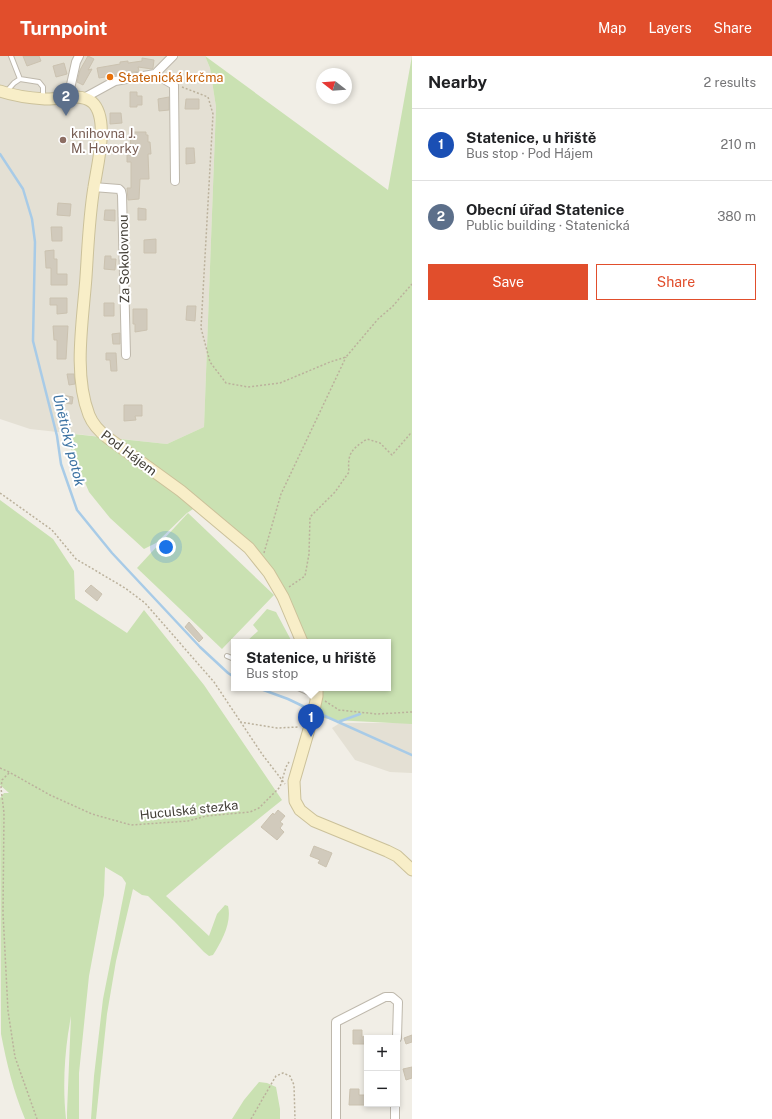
<!DOCTYPE html>
<html lang="en">
<head>
<meta charset="utf-8">
<style>
	body { margin:0; font-family:"Public Sans",sans-serif; background:#f2f2f2; color:#202124 }
	.controls { position:absolute; right:12px; bottom:12px; display:grid; overflow:hidden; border-radius:0px; box-shadow:0 2px 6px #0003 }
	.controls button { width:36px; height:36px; display:grid; place-items:center; padding:0; border:0; border-bottom:1px solid #e0e0e0; background:#fff; color:#202124; font:20px sans-serif }
	.compass { position:absolute; left:316px; top:12px; width:36px; height:36px; border-radius:50%; background:#fff; box-shadow:0 2px 6px #0003; rotate:287deg }
	.you { position:absolute; left:166px; top:491px; width:14px; height:14px; margin:-10px; border:3px solid #fff; border-radius:50%; background:#1a73e8; box-shadow:0 0 0 6px #1a73e833 }
	.badge { display:grid; place-items:center; width:26px; height:26px; border-radius:50%; background:#e14e2c; color:#fff; font-size:13px; font-weight:700 }
	.pin { position:absolute; translate:-50% -33px; filter:drop-shadow(0 1px 2px #0008) }
	.pin::after { content:''; position:absolute; top:21px; width:14px; height:12px; background:inherit; clip-path:polygon(0 0,100% 0,50% 100%) }
	.popup { position:absolute; left:231px; top:583px; width:160px; height:52px; box-sizing:border-box; display:grid; place-content:center; border-radius:0px; background:#fff; filter:drop-shadow(0 1px 3px #0005); font-size:13px; white-space:nowrap; color:#757577 }
	.popup b { font-size:15px; color:#202124 }
	.popup::after { content:''; position:absolute; left:50%; top:100%; margin-left:-8px; border:8px solid transparent; border-top-color:#fff }
	.list { margin:0; padding:0; list-style:none }
	h2 { display:flex; justify-content:space-between; align-items:center; height:52px; margin:0; padding:0 16px; font-size:17px }
	h2 small { font-size:13px; font-weight:400; color:#757577 }
	.list li { display:grid; grid-template-columns:26px 1fr auto; gap:12px; align-items:center; box-sizing:border-box; height:72px; padding:0 16px; border-top:1px solid #e0e0e0 }
	.list b { display:block; font-size:15px; white-space:nowrap }
	.list p { margin:0; font-size:13px; white-space:nowrap; color:#757577 }
	.list em { font-size:13px; font-style:normal; color:#757577 }
	.actions { display:flex; gap:8px; padding:12px 16px }
	.actions a { flex:1; padding:9px 0; border:1px solid #e14e2c; border-radius:0px; text-align:center; font-size:14px; color:#e14e2c }
	.actions .main { background:#e14e2c; color:#fff }
	.map { position:relative; flex:none; width:412px; height:1063px; overflow:hidden }
	header { display:flex; align-items:center; gap:24px; box-sizing:border-box; height:56px; padding:0 20px; background:#e14e2c; color:#fff }
	header strong { font-size:19px }
	nav { display:flex; gap:22px; margin-inline-start:auto; font-size:14px }
	main { display:flex }
	aside { flex:1; background:#fff }
	.map>svg:first-child { display:block }
	.residential { fill:#e4e0d4 }
	.green { fill:#cae1b2 }
	.lines { fill:none; stroke-linecap:round; stroke-linejoin:round }
	.stream { stroke:#a8cbe7; stroke-width:2.5 }
	.building { fill:#d1cabc; stroke:#cbc2b0 }
	.lane-casing { stroke:#beb8ac; stroke-width:6 }
	.street-casing { stroke:#beb8ac; stroke-width:10 }
	.secondary-casing { stroke:#cbc19a; stroke-width:13 }
	.path { stroke:#bbb19c; stroke-width:1.5; stroke-dasharray:2 2; stroke-linecap:butt }
	.lane { stroke:#fff; stroke-width:4 }
	.street { stroke:#fff; stroke-width:8 }
	.secondary { stroke:#f8eec8; stroke-width:11 }
	.food-dot { fill:#e8710a; stroke:#fff; stroke-width:1.5 }
	.education-dot { fill:#8d6e63; stroke:#fff; stroke-width:1.5 }
	.labels { text-anchor:middle; dominant-baseline:central; stroke-width:4; stroke-linejoin:round; paint-order:stroke }
	.food-label { font-size:13px; fill:#c56008; stroke:#fff; text-anchor:start }
	.education-label { font-size:13px; fill:#785e54; stroke:#fff; text-anchor:start }
	.street-label { font-size:13px; fill:#423e36; stroke:#fff }
	.water-label { font-size:14px; font-style:italic; fill:#3c72a2; stroke:#fff }
</style>
</head>
<body>
<header>
<strong>Turnpoint</strong>
<nav><a>Map</a><a>Layers</a><a>Share</a></nav>
</header>
<main>
<div class="map">
<svg width="412" height="1063" viewBox="0 0 412 1063">
	<rect width="100%" height="100%" fill="#f1eee6"/>
	<!-- residential -->
	<path class="residential" d="M 0,0 L 205,0 L 210,12 L 216,51 L 204,371 L 167,388 L 30,373 L 0,363 Z
		M 340,667 L 412,667 L 412,717 L 390,716 L 355,704 L 332,672 Z"/>
	<!-- green -->
	<path class="green" d="M 205,0 L 388,134 L 412,0 L 412,668 L 334,664 L 318,661 L 319,632 L 388,632 L 388,586 L 308,586 L 266,512 L 202,447 L 187,457 L 156,487 L 144,493 L 110,462 L 89,436 L 64,377 L 167,388 L 204,371 L 216,51 L 210,12 Z
		M 0,444 L 53,483 L 74,515 L 75,543 L 127,577 L 144,554 L 204,629 L 282,744 L 225,790 L 166,840 L 209,880 L 217,858 L 225,849 L 228,850 C 232,866 222,885 213,899 L 209,900 L 204,896 L 174,865 L 148,840 L 142,839 L 133,833 L 116,905 L 107,958 L 96,1063 L 91,1063 L 94,1020 L 103,943 L 126,827 L 122,821 L 105,811 L 104,839 L 89,920 L 79,1017 L 79,1063 L 67,1063 L 67,1056 L 71,960 C 70,965 69,973 68,978 C 64,1006 63,1035 66,1063 L 25,1063 C 13,1034 7,1009 1,978 L 0,742 L 4,737 L 9,737 L 0,729 Z
		M 188,457 L 274,539 L 222,593 L 137,512 Z
		M 267,553 L 276,556 L 292,586 L 246,586 L 258,575 L 253,569 Z
		M 259,1026 L 267,1027 L 276,1031 L 280,1053 L 280,1063 L 232,1063 L 244,1044 Z"/>
	<g class="lines">
		<!-- stream -->
		<path class="stream" d="M 0,98 L 23,133 L 32,163 L 35,186 L 33,285 L 57,380 L 61,408 L 77,454 L 112,497 L 200,591 L 228,617 L 234,621
			M 258,632 L 288,643 L 311,654
			M 316,656 L 412,699
			M 338,666 L 360,658"/>
	</g>
	<!-- building -->
	<path class="building" d="M 23,0 L 39,0 L 41,5 L 27,10 Z
		M 88,0 L 94,3 L 88,14 L 92,13 L 83,29 L 77,26 L 80,14 Z
		M 142,2 L 154,4 L 153,12 L 152,13 L 138,11 L 139,15 L 99,22 L 97,12 L 120,8 L 120,6 L 128,5 L 128,7 L 142,5 Z
		M 64,7 L 67,18 L 56,21 L 53,10 Z
		M 130,36 L 137,36 L 137,40 L 142,40 L 142,49 L 137,49 L 137,51 L 130,51 Z
		M 169,41 L 169,54 L 159,55 L 158,43 Z
		M 186,43 L 199,43 L 199,53 L 185,53 Z
		M 110,57 L 121,57 L 122,67 L 110,68 Z
		M 130,76 L 146,76 L 146,79 L 148,79 L 148,86 L 150,86 L 151,98 L 148,98 L 149,123 L 140,123 L 139,143 L 128,144 L 127,132 L 131,132 L 131,106 L 127,106 L 127,99 L 131,99 Z
		M 186,92 L 194,92 L 195,107 L 186,108 Z
		M 58,147 L 71,148 L 70,160 L 57,159 Z
		M 138,152 L 146,153 L 146,164 L 138,164 Z
		M 105,154 L 115,154 L 115,165 L 104,164 Z
		M 51,171 L 62,171 L 62,185 L 52,185 Z
		M 156,183 L 156,197 L 144,197 L 144,184 Z
		M 54,194 L 54,203 L 57,203 L 57,218 L 67,218 L 67,229 L 51,229 L 51,212 L 46,212 L 45,195 Z
		M 105,200 L 111,200 L 111,203 L 116,203 L 115,214 L 104,213 Z
		M 50,242 L 67,242 L 67,257 L 57,258 L 57,249 L 50,249 Z
		M 104,247 L 114,247 L 114,260 L 104,260 Z
		M 187,250 L 196,250 L 195,265 L 186,264 Z
		M 133,253 L 147,253 L 147,274 L 135,276 L 135,268 L 133,268 Z
		M 53,270 L 68,270 L 66,303 L 57,303 L 57,284 L 54,284 Z
		M 120,277 L 120,288 L 113,288 L 112,278 Z
		M 106,297 L 116,297 L 117,315 L 111,315 L 110,304 L 106,304 Z
		M 67,318 L 74,318 L 75,328 L 69,329 Z
		M 57,338 L 73,341 L 72,348 L 56,346 Z
		M 124,349 L 142,349 L 142,360 L 135,360 L 136,364 L 124,365 Z
		M 91,529 L 102,538 L 97,545 L 85,535 Z
		M 189,566 L 203,582 L 199,586 L 185,571 Z
		M 278,754 L 285,760 L 280,766 L 283,768 L 280,772 L 284,776 L 277,784 L 261,771 L 271,759 L 273,757 L 274,759 Z
		M 314,790 L 332,797 L 326,811 L 318,807 L 320,804 L 310,800 Z
		M 353,974 L 362,974 L 362,981 L 367,980 L 367,988 L 353,988 Z
		M 412,979 L 412,986 L 406,988 L 404,982 Z
		M 412,1011 L 412,1022 L 406,1024 L 403,1013 Z
		M 350,1033 L 359,1033 L 359,1039 L 365,1039 L 365,1049 L 349,1049 Z"/>
	<g class="lines">
		<defs>
			<path id="lane" d="M 11,0 L 20,23
				M 7,35 L 14,27 L 20,23 L 39,26 L 43,31 L 43,42
				M 227,600 L 234,603
				M 298,632 L 316,640"/>
			<path id="street" d="M 155,18 L 174,29 L 175,125
				M 68,42 L 76,6 L 79,0
				M 84,42 L 115,25 L 155,18 L 173,0
				M 93,131 L 119,133 L 121,135 L 122,139 L 126,299
				M 336,1063 L 336,966 L 385,941 L 392,941 L 398,946 L 397,982
				M 395,1063 L 395,1048"/>
			<path id="secondary" d="M 0,35 C 14,40 30,42 45,43 C 59,44 79,36 92,46 C 110,62 97,110 94,131 C 89,161 88,191 86,221 C 83,264 73,318 89,359 C 93,369 100,376 108,382 L 181,435 L 249,492 L 269,517 L 283,541 L 302,586
				M 317,632 L 317,640 L 312,663 L 294,725 L 295,745 L 300,754 L 314,765 L 387,795 L 397,800 L 412,814"/>
		</defs>
		<!-- lane casing -->
		<use href="#lane" class="lane-casing"/>
		<!-- street casing -->
		<use href="#street" class="street-casing"/>
		<!-- secondary casing -->
		<use href="#secondary" class="secondary-casing"/>
		<!-- path -->
		<path class="path" d="M 182,31 L 208,41 L 213,58 L 201,272 L 210,306 L 226,327 L 248,331 L 280,327 L 330,306 L 346,301 L 378,263 L 392,251 L 412,228
			M 0,437 L 52,474 L 76,503 L 125,532 L 145,547 L 214,626 L 262,698 L 285,728
			M 264,497 L 281,438 L 346,301
			M 289,531 L 305,520 L 309,498 L 310,461 L 335,436 L 349,416 C 347,397 352,393 367,383 L 380,387 L 392,399 L 410,378 L 412,378
			M 325,645 L 339,654 L 377,658 L 412,656
			M 240,666 L 277,672 L 299,671
			M 0,712 L 9,716 L 50,739 L 92,758 L 131,769 L 188,765 L 206,760 L 250,756 L 259,752 L 280,731 L 286,711 L 289,706
			M 9,717 L 2,724 L 1,732 L 4,757 L 3,857 L 8,955 L 15,1001 L 37,1063
			M 251,1063 L 273,1025 L 276,1020 L 283,1017 L 290,1020 L 294,1029 L 295,1063"/>
		<!-- lane -->
		<use href="#lane" class="lane"/>
		<!-- street -->
		<use href="#street" class="street"/>
		<!-- secondary -->
		<use href="#secondary" class="secondary"/>
	</g>
	<!-- markers -->
	<circle class="food-dot" cx="110" cy="21" r="4"/>
	<circle class="education-dot" cx="63" cy="84" r="4"/>
	<g class="labels">
		<!-- food labels -->
		<g class="food-label">
			<text x="118" y="21">Statenická krčma</text>
		</g>
		<!-- education labels -->
		<g class="education-label">
			<text x="71" y="77">knihovna J.<tspan x="71" dy="15">M. Hovorky</tspan></text>
		</g>
		<!-- street labels -->
		<g class="street-label">
			<text transform="translate(124 203) rotate(-91)">Za Sokolovnou</text>
			<text transform="translate(129 397) rotate(37)">Pod Hájem</text>
			<text transform="translate(189 754) rotate(-6)">Huculská stezka</text>
		</g>
		<!-- water labels -->
		<g class="water-label">
			<text transform="translate(69 384) rotate(76)">Únětický potok</text>
		</g>
	</g>
</svg>
<div class="controls">
<button>+</button>
<button>−</button>
</div>
<svg class="compass" viewBox="-18 -18 36 36"><path d="M0-13l5 13h-10z" fill="#e53935"/><path d="M0 13l5-13h-10z" fill="#757577"/></svg>
<div class="you"></div>
<div class="pin badge" style="left:311px;top:681px;background:#1a4fb4">1</div>
<div class="popup"><b>Statenice, u hřiště</b>Bus stop</div>
<div class="pin badge" style="left:66px;top:60px;background:#5c6f8a">2</div>
</div>
<aside>
<h2>Nearby<small>2 results</small></h2>
<ul class="list">
<li><span class="badge" style="background:#1a4fb4">1</span><div><b>Statenice, u hřiště</b><p>Bus stop · Pod Hájem</p></div><em>210 m</em></li>
<li><span class="badge" style="background:#5c6f8a">2</span><div><b>Obecní úřad Statenice</b><p>Public building · Statenická</p></div><em>380 m</em></li>
</ul>
<div class="actions"><a class="main">Save</a><a>Share</a></div>
</aside>
</main>
</body>
</html>
